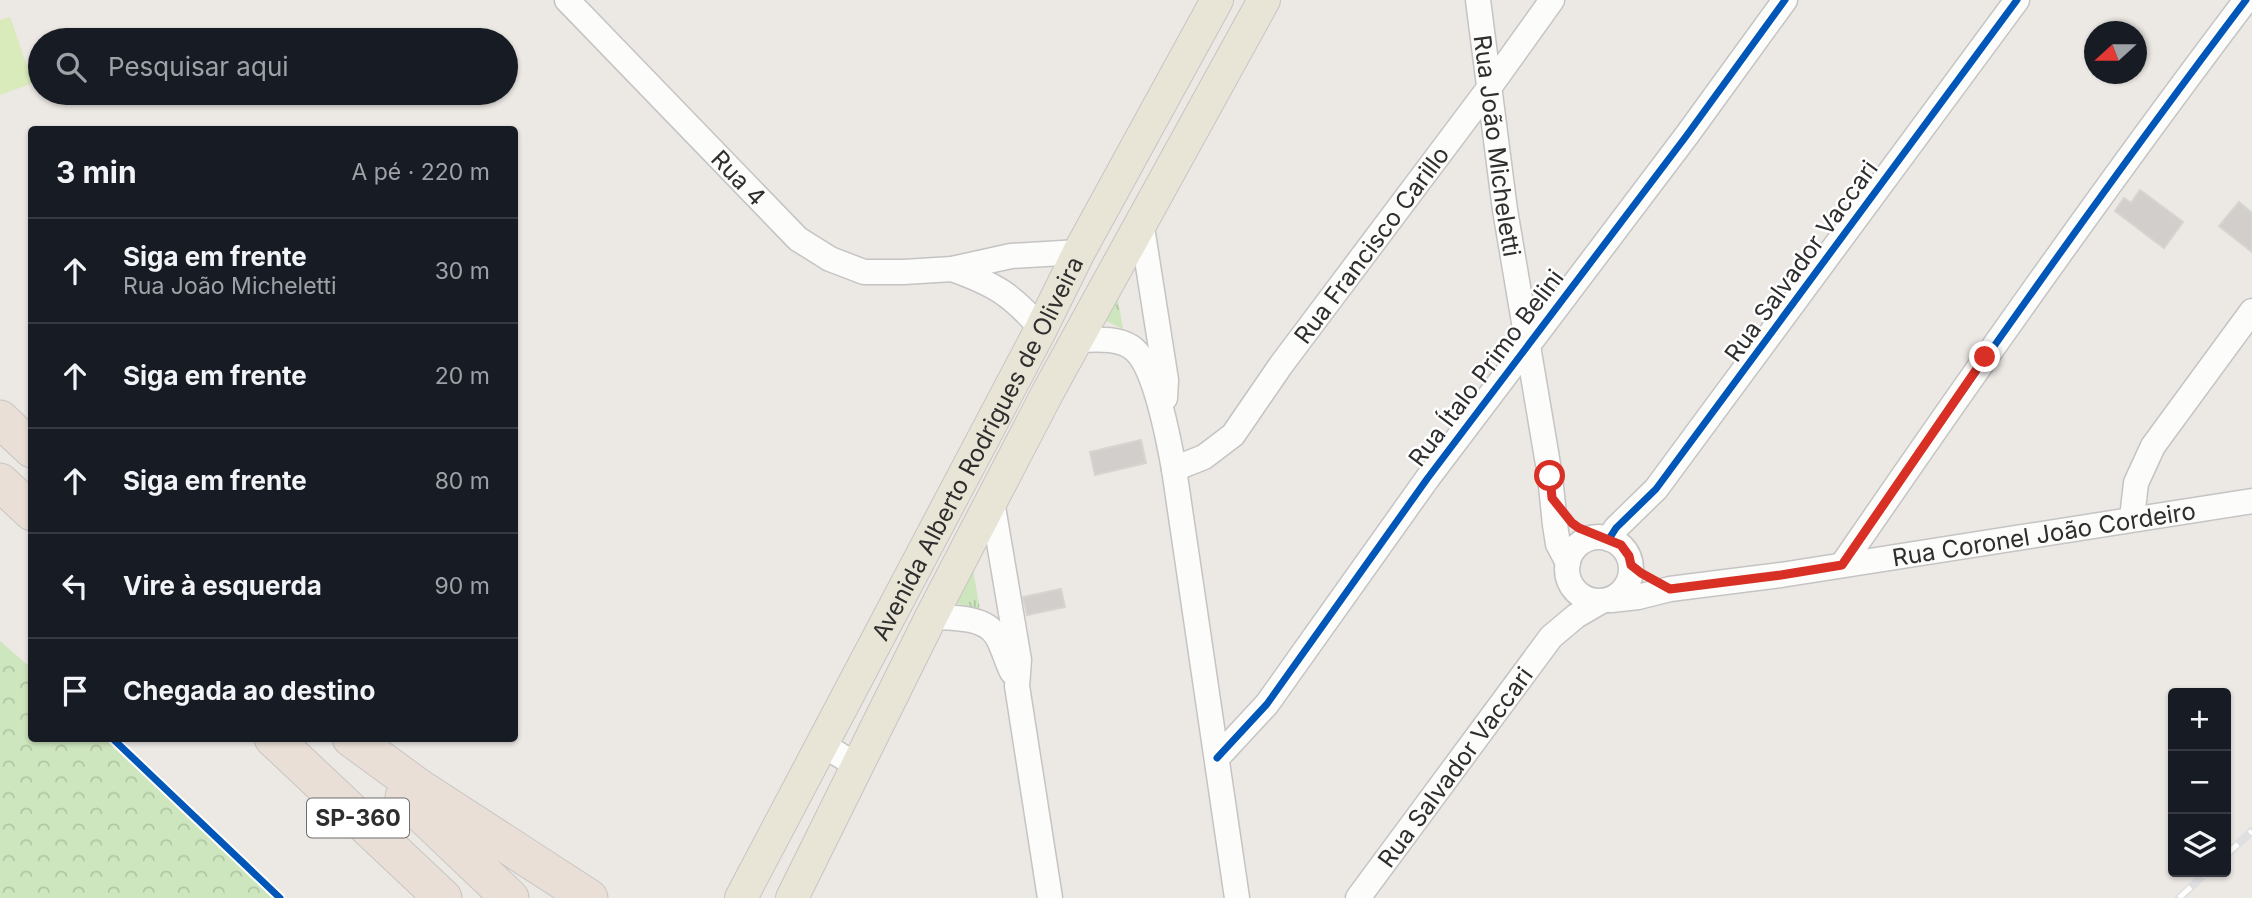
<!DOCTYPE html>
<html lang="pt">
<head>
<meta charset="utf-8">
<style>
	body { margin:0; font-family:Inter,sans-serif; background:#242831; color:#f1f3f6 }
	.controls { position:absolute; right:21px; bottom:21px; display:grid; overflow:hidden; border-radius:7px; box-shadow:0 2px 5px #0004 }
	.controls button { width:63px; height:63px; display:grid; place-items:center; padding:0; border:0; border-bottom:2px solid #363941; background:#171b24; color:#f1f3f6; font:35px sans-serif }
	.compass { position:absolute; left:2084px; top:21px; width:63px; height:63px; border-radius:50%; background:#171b24; box-shadow:0 2px 5px #0004; rotate:249deg }
	.stop { position:absolute; width:21px; height:21px; margin:-16px; border:5px solid #d93025; border-radius:50%; background:#fff }
	.stop.end { background:#d93025; border-color:#fff; box-shadow:0 2px 7px #0008 }
	.list { margin:0; padding:0; list-style:none }
	h2 { display:flex; justify-content:space-between; align-items:center; height:91px; margin:0; padding:0 28px; font-size:30px }
	h2 small { font-size:23px; font-weight:400; color:#9ea1a6 }
	.list li { display:grid; grid-template-columns:46px 1fr auto; gap:21px; align-items:center; box-sizing:border-box; height:105px; padding:0 28px; border-top:2px solid #363941 }
	.list b { display:block; font-size:26px; white-space:nowrap }
	.list p { margin:0; font-size:23px; white-space:nowrap; color:#9ea1a6 }
	.list em { font-size:23px; font-style:normal; color:#9ea1a6 }
	.icon { flex:none; width:38px; height:38px; fill:none; stroke:currentColor; stroke-width:2; stroke-linecap:round; stroke-linejoin:round }
	.map { position:relative; flex:none; width:2252px; height:898px; overflow:hidden }
	.search { position:absolute; background:#171b24; box-shadow:0 2px 5px #0004; left:28px; top:28px; width:490px; height:77px; display:flex; align-items:center; gap:18px; box-sizing:border-box; padding:0 24px; border-radius:38px; color:#9ea1a6; font-size:26px }
	.panel { position:absolute; background:#171b24; box-shadow:0 2px 5px #0004; left:28px; top:126px; width:490px; height:616px; border-radius:7px }
	.map>svg:first-child { display:block }
	.grass { fill:url(#grass-tufts) }
	.forest { fill:url(#forest-crowns) }
	.pitch { fill:#d9eabb }
	.building { fill:#d1cecb; stroke:#d7d4d0; stroke-width:2 }
	.lines { fill:none; stroke-linecap:round; stroke-linejoin:round }
	.minor-casing { stroke:#c5c4c5; stroke-width:27 }
	.major-casing { stroke:#c6c5c4; stroke-width:34 }
	.highway-casing { stroke:#c6c5c4; stroke-width:39 }
	.minor { stroke:#fcfcfb; stroke-width:24 }
	.major { stroke:#e8e4d6; stroke-width:32 }
	.highway { stroke:#eadfd6; stroke-width:37 }
	.rail-casing { stroke:#dfdfe1; stroke-width:8 }
	.rail { stroke:#fff; stroke-width:5; stroke-dasharray:16; stroke-linecap:butt }
	.cycleway-casing { stroke:#fff; stroke-width:11 }
	.cycleway { stroke:#0057b8; stroke-width:7 }
	.route { stroke:#d93025; stroke-width:9 }
	.labels { text-anchor:middle; dominant-baseline:central; stroke-width:5; stroke-linejoin:round; paint-order:stroke }
	.shield { fill:#fff; stroke:#6d6d6d; stroke-width:2 }
	.shield-label { font-size:23px; font-weight:bold; fill:#2e2e2e }
	.street-label { font-size:24px; fill:#2e2e2e; stroke:#fff }
</style>
</head>
<body>
<div class="map">
<svg width="2252" height="898" viewBox="0 0 2252 898">
	<defs>
		<pattern id="grass-tufts" width="24" height="20" patternUnits="userSpaceOnUse" patternTransform="scale(1.75)"><rect width="24" height="20" fill="#cee6be"/><path d="M3 7l-1-3M5 7V3M7 7l1-3M15 17l-1-3M17 17v-4M19 17l1-3" fill="none" stroke="#b1c6a4"/></pattern>
		<pattern id="forest-crowns" width="20" height="18" patternUnits="userSpaceOnUse" patternTransform="scale(1.75)"><rect width="20" height="18" fill="#cee6be"/><path d="M2 6a3 3 0 1 1 6 0M12 15a3 3 0 1 1 6 0" fill="none" stroke="#b1c6a4"/></pattern>
	</defs>
	<rect width="100%" height="100%" fill="#ece8e4"/>
	<!-- grass -->
	<path class="grass" d="M 1117,294 L 1123,329 L 1104,320 Z
		M 972,563 L 980,610 L 956,603 Z"/>
	<!-- forest -->
	<path class="forest" d="M 0,641 L 31,668 L 32,738 L 115,739 L 159,775 L 223,850 L 277,898 L 0,898 Z"/>
	<!-- pitch -->
	<path class="pitch" d="M 10,17 L 33,83 L 0,95 L 0,20 Z"/>
	<!-- building -->
	<path class="building" d="M 2140,190 L 2183,222 L 2164,248 L 2115,211 L 2124,198 L 2131,203 Z
		M 2239,202 L 2252,213 L 2252,252 L 2219,226 Z
		M 1141,440 L 1146,463 L 1095,475 L 1090,452 Z
		M 1061,589 L 1065,607 L 1027,615 L 1023,597 Z"/>
	<g class="lines">
		<defs>
			<g id="minor">
				<path id="s1" d="M 567,0 L 798,239 L 830,259 L 864,272 L 904,272 L 952,269 L 1011,256 L 1079,252"/>
				<path id="s2" d="M 1478,0 L 1505,210 L 1550,476 L 1555,525 L 1558,544 L 1568,563"/>
				<path d="M 1141,221 L 1166,380 L 1165,398"/>
				<path d="M 952,269 C 994,284 1013,295 1041,329"/>
				<path d="M 1077,340 C 1094,340 1116,337 1131,347 C 1155,362 1169,442 1174,469 L 1237,898"/>
				<path id="s3" d="M 1174,469 L 1204,457 L 1233,435 L 1281,365 L 1489,88 L 1552,0"/>
				<path d="M 992,501 L 1019,660 L 1017,686 L 1050,898"/>
				<path d="M 2132,518 L 2136,483 L 2153,446 L 2252,311"/>
				<circle cx="1599" cy="569" r="32"/>
				<path d="M 1609,539 L 1616,528 L 1656,489 L 2017,0"/>
				<path d="M 1842,565 C 1973,374 2106,185 2246,0"/>
				<path id="s4" d="M 1611,600 L 1638,597 L 1670,589 L 1781,575 L 2252,501"/>
				<path d="M 931,617 C 952,618 983,616 996,635 C 1003,646 1006,660 1012,672"/>
				<path d="M 822,744 L 857,766"/>
				<path d="M 1217,758 L 1267,704 L 1427,479 L 1687,135 L 1785,0"/>
				<path id="s5" d="M 1358,898 L 1551,637 L 1576,616 L 1600,602"/>
			</g>
			<g id="major">
				<path id="s6" d="M 741,898 L 1041,329 L 1079,252 L 1217,0"/>
				<path d="M 792,898 L 931,617 L 1049,390 L 1264,0"/>
			</g>
			<path id="highway" d="M 0,419 L 32,449
				M 0,482 L 32,512
				M 273,738 L 443,898
				M 351,738 L 418,787 L 589,898
				M 404,797 L 510,898"/>
		</defs>
		<!-- minor casing -->
		<use href="#minor" class="minor-casing"/>
		<!-- major casing -->
		<use href="#major" class="major-casing"/>
		<!-- highway casing -->
		<use href="#highway" class="highway-casing"/>
		<!-- minor -->
		<use href="#minor" class="minor"/>
		<!-- major -->
		<use href="#major" class="major"/>
		<!-- highway -->
		<use href="#highway" class="highway"/>
		<defs>
			<path id="rail" d="M 2226,855 L 2252,831
				M 2179,898 L 2207,872"/>
		</defs>
		<!-- rail casing -->
		<use href="#rail" class="rail-casing"/>
		<!-- rail -->
		<use href="#rail" class="rail"/>
		<defs>
			<path id="cycleway" d="M 1609,539 L 1616,528 L 1656,489 L 2017,0
				M 1842,565 C 1973,374 2106,185 2246,0
				M 112,738 L 280,898
				M 1217,758 L 1267,704 L 1427,479 L 1687,135 L 1785,0"/>
		</defs>
		<!-- cycleway casing -->
		<use href="#cycleway" class="cycleway-casing"/>
		<!-- cycleway -->
		<use href="#cycleway" class="cycleway"/>
	</g>
	<g class="lines">
		<!-- route -->
		<path class="route" d="M 1550,476 L 1552,498 L 1572,523 L 1579,528 L 1621,545 L 1629,556 L 1631,565 L 1641,573 L 1670,589 L 1781,575 L 1842,565 L 1985,357"/>
	</g>
	<g class="labels">
		<!-- shield labels -->
		<rect class="shield" x="307" y="798.5" width="102" height="39" rx="5"/>
		<g class="shield-label">
			<text x="358" y="818">SP-360</text>
		</g>
		<!-- street labels -->
		<g class="street-label">
			<text stroke="none"><textPath href="#s2" startOffset="147">Rua João Micheletti</textPath></text>
			<text stroke="none"><textPath href="#s1" startOffset="247">Rua 4</textPath></text>
			<text stroke="none"><textPath href="#s3" startOffset="304">Rua Francisco Carillo</textPath></text>
			<text transform="translate(1801 261) rotate(-54)">Rua Salvador Vaccari</text>
			<text transform="translate(1486 368) rotate(-53)">Rua Ítalo Primo Belini</text>
			<text stroke="none"><textPath href="#s6" startOffset="508">Avenida Alberto Rodrigues de Oliveira</textPath></text>
			<text stroke="none"><textPath href="#s4" startOffset="438">Rua Coronel João Cordeiro</textPath></text>
			<text stroke="none"><textPath href="#s5" startOffset="163">Rua Salvador Vaccari</textPath></text>
		</g>
	</g>
</svg>
<div class="controls">
<button>+</button>
<button>−</button>
<button><svg class="icon" aria-label="layers" viewBox="0 0 24 24"><path d="M12 4l9 5-9 5-9-5zM3 14l9 5 9-5"/></svg></button>
</div>
<svg class="compass" viewBox="-18 -18 36 36"><path d="M0-13l5 13h-10z" fill="#e53935"/><path d="M0 13l5-13h-10z" fill="#9ea1a6"/></svg>
<div class="stop" style="left:1550px;top:476px"></div>
<div class="stop end" style="left:1985px;top:357px"></div>
<div class="search"><svg class="icon" aria-label="search" viewBox="0 0 24 24"><circle cx="10" cy="10" r="6"/><path d="M15 15l6 6"/></svg>Pesquisar aqui</div>
<section class="panel">
<h2>3 min<small>A pé · 220 m</small></h2>
<ul class="list">
<li><svg class="icon" aria-label="ahead" viewBox="0 0 24 24"><path d="M12 20V5M6 11l6-6 6 6"/></svg><div><b>Siga em frente</b><p>Rua João Micheletti</p></div><em>30 m</em></li>
<li><svg class="icon" aria-label="ahead" viewBox="0 0 24 24"><path d="M12 20V5M6 11l6-6 6 6"/></svg><div><b>Siga em frente</b></div><em>20 m</em></li>
<li><svg class="icon" aria-label="ahead" viewBox="0 0 24 24"><path d="M12 20V5M6 11l6-6 6 6"/></svg><div><b>Siga em frente</b></div><em>80 m</em></li>
<li><svg class="icon" aria-label="left" viewBox="0 0 24 24"><path d="M17 20v-9H6M10 6l-5 5 5 5"/></svg><div><b>Vire à esquerda</b></div><em>90 m</em></li>
<li><svg class="icon" aria-label="arrive" viewBox="0 0 24 24"><path d="M6 21V4h12l-3 4 3 4H6"/></svg><div><b>Chegada ao destino</b></div></li>
</ul>
</section>
</div>
</body>
</html>
